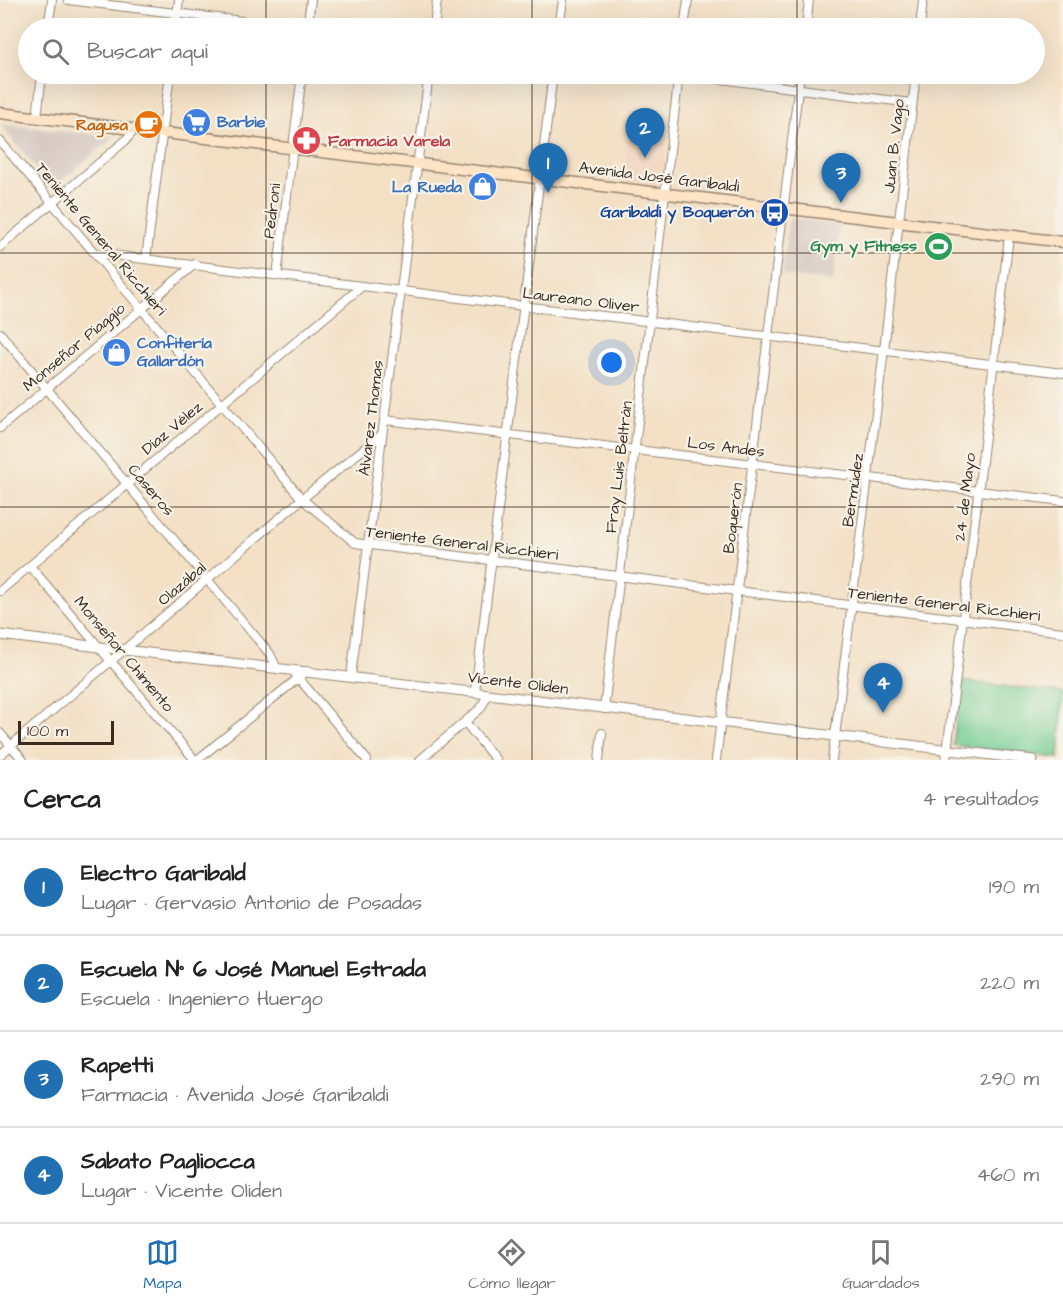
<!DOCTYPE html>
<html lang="es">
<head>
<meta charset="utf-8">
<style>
	body { margin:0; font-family:"Architects Daughter",sans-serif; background:#f2f2f2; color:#222 }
	.scale { position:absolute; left:18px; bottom:15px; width:96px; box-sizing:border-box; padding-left:6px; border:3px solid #3b2a1e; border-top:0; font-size:16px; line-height:21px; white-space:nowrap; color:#3b2a1e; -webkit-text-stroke:4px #f7f3e8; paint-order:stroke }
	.you { position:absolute; left:612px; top:363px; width:21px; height:21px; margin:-15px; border:4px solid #fff; border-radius:50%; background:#1a73e8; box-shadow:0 0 0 9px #1a73e833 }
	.badge { display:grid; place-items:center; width:39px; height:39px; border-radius:50%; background:#1f6fb2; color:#fff; font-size:20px; font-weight:700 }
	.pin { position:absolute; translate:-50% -50px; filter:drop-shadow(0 2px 3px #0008) }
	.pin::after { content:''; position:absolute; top:32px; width:21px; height:18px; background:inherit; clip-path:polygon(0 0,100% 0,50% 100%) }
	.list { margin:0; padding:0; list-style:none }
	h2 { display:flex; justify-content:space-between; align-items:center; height:78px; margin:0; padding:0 24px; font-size:26px }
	h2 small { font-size:20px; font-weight:400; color:#767676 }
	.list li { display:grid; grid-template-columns:39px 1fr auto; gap:18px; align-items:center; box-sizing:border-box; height:96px; padding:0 24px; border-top:2px solid #e0e0e0 }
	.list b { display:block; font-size:22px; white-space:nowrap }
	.list p { margin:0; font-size:20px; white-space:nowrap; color:#767676 }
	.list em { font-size:20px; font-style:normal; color:#767676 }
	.icon { flex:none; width:33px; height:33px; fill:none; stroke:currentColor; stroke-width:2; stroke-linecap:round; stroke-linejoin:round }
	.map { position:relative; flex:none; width:1063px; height:760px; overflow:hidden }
	.search { position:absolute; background:#fff; box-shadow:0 6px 24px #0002; left:18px; right:18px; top:18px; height:66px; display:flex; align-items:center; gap:15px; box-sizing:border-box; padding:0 21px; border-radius:33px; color:#767676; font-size:22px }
	.sheet { height:462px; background:#fff }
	nav { display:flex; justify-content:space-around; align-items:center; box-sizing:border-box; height:84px; border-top:2px solid #e0e0e0; background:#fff; font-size:16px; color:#767676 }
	nav a { display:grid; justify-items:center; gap:3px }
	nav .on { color:#1f6fb2 }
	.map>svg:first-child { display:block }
	.built { fill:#f2d4be }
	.industrial { fill:#cfc0ba }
	.green { fill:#74ce94; stroke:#587c59; stroke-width:1.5 }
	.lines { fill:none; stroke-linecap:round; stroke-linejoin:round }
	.minor-casing { stroke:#978572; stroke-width:10 }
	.tertiary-casing { stroke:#978572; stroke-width:11 }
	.secondary-casing { stroke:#978572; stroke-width:13 }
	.minor { stroke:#fff; stroke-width:8 }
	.tertiary { stroke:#fff; stroke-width:9 }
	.secondary { stroke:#fee4c6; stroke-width:10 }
	.grid { fill:none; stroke:#3b2a1e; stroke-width:1.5; stroke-opacity:0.55 }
	.labels { text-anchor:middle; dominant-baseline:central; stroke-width:4.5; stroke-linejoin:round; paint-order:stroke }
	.shop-label { font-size:16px; font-weight:bold; fill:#366cbe; stroke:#f7f3e8; text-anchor:start }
	.food-label { font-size:16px; font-weight:bold; fill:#c56008; stroke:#f7f3e8; text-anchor:end }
	.health-label { font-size:16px; font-weight:bold; fill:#be3a42; stroke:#f7f3e8; text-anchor:start }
	.street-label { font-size:16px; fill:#3b2a1e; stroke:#f7f3e8 }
	.transit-label { font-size:16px; font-weight:bold; fill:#164399; stroke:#f7f3e8; text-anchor:end }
	.leisure-label { font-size:16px; font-weight:bold; fill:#27864d; stroke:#f7f3e8; text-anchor:end }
</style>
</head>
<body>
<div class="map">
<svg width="1063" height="760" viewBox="0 0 1063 760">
	<rect width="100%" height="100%" fill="#f7f3e8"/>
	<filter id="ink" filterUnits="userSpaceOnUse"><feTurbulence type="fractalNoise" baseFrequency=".0167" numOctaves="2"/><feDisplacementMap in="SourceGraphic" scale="12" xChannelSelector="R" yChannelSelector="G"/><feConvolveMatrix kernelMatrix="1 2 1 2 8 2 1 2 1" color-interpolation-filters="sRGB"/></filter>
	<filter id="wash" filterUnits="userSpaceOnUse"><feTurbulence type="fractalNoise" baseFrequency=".008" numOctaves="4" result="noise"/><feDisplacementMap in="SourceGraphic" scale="24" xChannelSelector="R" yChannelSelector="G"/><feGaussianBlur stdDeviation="1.35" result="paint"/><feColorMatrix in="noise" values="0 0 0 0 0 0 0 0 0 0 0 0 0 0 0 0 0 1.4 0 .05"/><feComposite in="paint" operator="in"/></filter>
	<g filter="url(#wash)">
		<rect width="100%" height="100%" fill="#f3e0c5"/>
		<!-- built -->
		<path class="built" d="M 629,129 L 668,134 L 661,187 L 622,181 Z"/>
		<!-- industrial -->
		<path class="industrial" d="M 0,124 L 114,137 L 52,188 Z
			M 789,218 L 840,225 L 833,282 L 782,275 Z"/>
		<!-- green -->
		<path class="green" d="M 961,681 L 1063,693 L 1059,758 L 953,745 Z"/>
	</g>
	<g filter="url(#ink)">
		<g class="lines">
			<defs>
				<path id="minor" d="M 68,0 L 299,28
					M 48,28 L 52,0
					M 175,28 L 179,0
					M 307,28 L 311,0
					M 434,28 L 437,0
					M 559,28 L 563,0
					M 684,28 L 688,0
					M 806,28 L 809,0
					M 920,28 L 923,0
					M 680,74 L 912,103
					M 37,118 L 42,74
					M 0,141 L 302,499 L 355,543 L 1063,632
					M 0,247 L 125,141 L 135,129
					M 96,253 L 1063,373
					M 146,259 L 170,74
					M 277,276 L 302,74
					M 0,333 L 270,654 L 276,667
					M 385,420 L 1063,501
					M 0,428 L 195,264
					M 30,566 L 195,760
					M 0,591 L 361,287
					M 296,675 L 367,760
					M 351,676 L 429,74
					M 475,692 L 553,74
					M 604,709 L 679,74
					M 465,722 L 496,760
					M 0,733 L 23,760
					M 0,755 L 302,499 L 382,434
					M 197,760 L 307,671
					M 420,760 L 481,708 L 488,694
					M 599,760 L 602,733
					M 716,760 L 800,74
					M 832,760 L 884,350 L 916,74
					M 946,760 L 1009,236"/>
				<path id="tertiary" d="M 0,635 L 1033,760"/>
				<path id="secondary" d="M 0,113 L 1063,242"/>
			</defs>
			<!-- minor casing -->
			<use href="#minor" class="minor-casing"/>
			<!-- tertiary casing -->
			<use href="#tertiary" class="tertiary-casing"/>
			<!-- secondary casing -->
			<use href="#secondary" class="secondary-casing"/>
			<!-- minor -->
			<use href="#minor" class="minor"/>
			<!-- tertiary -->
			<use href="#tertiary" class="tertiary"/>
			<!-- secondary -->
			<use href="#secondary" class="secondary"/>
		</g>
	</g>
	<!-- grid -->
	<path class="grid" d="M 266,0 L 266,28M 532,0 L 532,28M 797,0 L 797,28M 266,74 L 266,760M 532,74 L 532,760M 797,74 L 797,760M 0,253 L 1063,253M 0,507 L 1063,507"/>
	<!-- icons -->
	<defs>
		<symbol id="supermarket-disc" viewBox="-11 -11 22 22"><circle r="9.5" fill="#3f7fe0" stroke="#f7f3e8"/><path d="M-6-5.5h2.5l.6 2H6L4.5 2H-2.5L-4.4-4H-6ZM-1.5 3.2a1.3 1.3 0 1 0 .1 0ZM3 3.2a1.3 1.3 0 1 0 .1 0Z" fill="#fff"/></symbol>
		<symbol id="cafe-disc" viewBox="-11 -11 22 22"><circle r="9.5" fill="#e8710a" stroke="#f7f3e8"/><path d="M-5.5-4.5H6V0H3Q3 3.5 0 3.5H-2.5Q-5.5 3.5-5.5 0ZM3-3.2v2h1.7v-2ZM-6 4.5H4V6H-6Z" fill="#fff"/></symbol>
		<symbol id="pharmacy-disc" viewBox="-11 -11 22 22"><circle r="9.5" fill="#e0444e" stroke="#f7f3e8"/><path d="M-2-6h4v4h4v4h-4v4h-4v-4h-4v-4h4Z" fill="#fff"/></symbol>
		<symbol id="shop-disc" viewBox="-11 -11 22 22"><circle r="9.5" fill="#3f7fe0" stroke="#f7f3e8"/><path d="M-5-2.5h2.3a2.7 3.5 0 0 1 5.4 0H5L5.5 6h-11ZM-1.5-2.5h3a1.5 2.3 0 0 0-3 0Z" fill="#fff"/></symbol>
		<symbol id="bus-disc" viewBox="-11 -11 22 22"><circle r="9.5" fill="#1a4fb4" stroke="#f7f3e8"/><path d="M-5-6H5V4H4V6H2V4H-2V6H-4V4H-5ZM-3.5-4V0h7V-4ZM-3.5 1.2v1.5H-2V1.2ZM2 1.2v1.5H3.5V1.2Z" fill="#fff"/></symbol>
		<symbol id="stadium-disc" viewBox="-11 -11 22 22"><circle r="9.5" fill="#2e9e5b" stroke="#f7f3e8"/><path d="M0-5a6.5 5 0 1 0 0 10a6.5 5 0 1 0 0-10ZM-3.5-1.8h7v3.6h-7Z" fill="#fff"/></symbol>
	</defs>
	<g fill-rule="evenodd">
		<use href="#supermarket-disc" x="180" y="106" width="33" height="33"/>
		<use href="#cafe-disc" x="132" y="108" width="33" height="33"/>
		<use href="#pharmacy-disc" x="290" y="124" width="33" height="33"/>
		<use href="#shop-disc" x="466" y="170" width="33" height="33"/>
		<use href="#bus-disc" x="758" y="196" width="33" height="33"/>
		<use href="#stadium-disc" x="922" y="230" width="33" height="33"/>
		<use href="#shop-disc" x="100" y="336" width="33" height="33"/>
	</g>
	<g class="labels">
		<!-- shop labels -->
		<g class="shop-label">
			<text x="217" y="122">Barbie</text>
			<text x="462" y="187" text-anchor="end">La Rueda</text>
			<text x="137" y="343">Confitería<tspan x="137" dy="18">Gallardón</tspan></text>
		</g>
		<!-- food labels -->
		<g class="food-label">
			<text x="128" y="125">Ragusa</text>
		</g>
		<!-- health labels -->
		<g class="health-label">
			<text x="328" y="141">Farmacia Varela</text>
		</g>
		<!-- street labels -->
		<g class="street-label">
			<text transform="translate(894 146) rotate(-84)">Juan B. Vago</text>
			<text transform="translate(659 177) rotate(7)">Avenida José Garibaldi</text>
			<text transform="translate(272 211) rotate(-83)">Pedroni</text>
			<text transform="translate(101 239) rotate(50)">Teniente General Ricchieri</text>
			<text transform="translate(581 300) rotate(7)">Laureano Oliver</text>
			<text transform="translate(74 347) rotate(-40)">Monseñor Piaggio</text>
			<text transform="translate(371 418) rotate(-83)">Álvarez Thomas</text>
			<text transform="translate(172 428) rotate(-40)">Díaz Vélez</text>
			<text transform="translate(726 447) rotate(7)">Los Andes</text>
			<text transform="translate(619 467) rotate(-83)">Fray Luis Beltrán</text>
			<text transform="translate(151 490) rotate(50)">Caseros</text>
			<text transform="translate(853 490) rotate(-82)">Bermúdez</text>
			<text transform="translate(965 497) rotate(-83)">24 de Mayo</text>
			<text transform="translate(733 518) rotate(-83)">Boquerón</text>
			<text transform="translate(462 543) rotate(7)">Teniente General Ricchieri</text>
			<text transform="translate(182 584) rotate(-40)">Olazábal</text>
			<text transform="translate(944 604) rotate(7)">Teniente General Ricchieri</text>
			<text transform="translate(124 654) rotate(50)">Monseñor Chimento</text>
			<text transform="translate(518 683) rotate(7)">Vicente Oliden</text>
		</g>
		<!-- transit labels -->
		<g class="transit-label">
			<text x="754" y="212">Garibaldi y Boquerón</text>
		</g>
		<!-- leisure labels -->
		<g class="leisure-label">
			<text x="917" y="246">Gym y Fitness</text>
		</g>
	</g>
</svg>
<div class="scale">100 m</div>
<div class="you"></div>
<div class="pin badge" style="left:548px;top:193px">1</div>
<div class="pin badge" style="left:645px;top:158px">2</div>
<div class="pin badge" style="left:841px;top:203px">3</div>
<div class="pin badge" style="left:883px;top:713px">4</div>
<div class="search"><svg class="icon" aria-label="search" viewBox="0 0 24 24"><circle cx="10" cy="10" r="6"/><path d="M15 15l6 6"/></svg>Buscar aquí</div>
</div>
<section class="sheet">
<h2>Cerca<small>4 resultados</small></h2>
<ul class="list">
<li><span class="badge">1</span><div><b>Electro Garibald</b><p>Lugar · Gervasio Antonio de Posadas</p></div><em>190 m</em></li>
<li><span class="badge">2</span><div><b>Escuela N° 6 José Manuel Estrada</b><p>Escuela · Ingeniero Huergo</p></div><em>220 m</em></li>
<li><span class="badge">3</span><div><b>Rapetti</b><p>Farmacia · Avenida José Garibaldi</p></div><em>290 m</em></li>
<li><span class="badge">4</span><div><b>Sabato Pagliocca</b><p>Lugar · Vicente Oliden</p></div><em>460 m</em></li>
</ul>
</section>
<nav>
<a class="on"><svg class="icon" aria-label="map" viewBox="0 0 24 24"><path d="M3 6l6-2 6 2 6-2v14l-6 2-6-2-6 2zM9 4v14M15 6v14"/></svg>Mapa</a>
<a><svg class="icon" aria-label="directions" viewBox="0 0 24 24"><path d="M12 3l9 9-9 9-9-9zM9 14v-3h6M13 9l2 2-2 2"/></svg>Cómo llegar</a>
<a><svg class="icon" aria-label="saved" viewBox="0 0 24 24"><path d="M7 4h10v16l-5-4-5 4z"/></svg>Guardados</a>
</nav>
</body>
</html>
